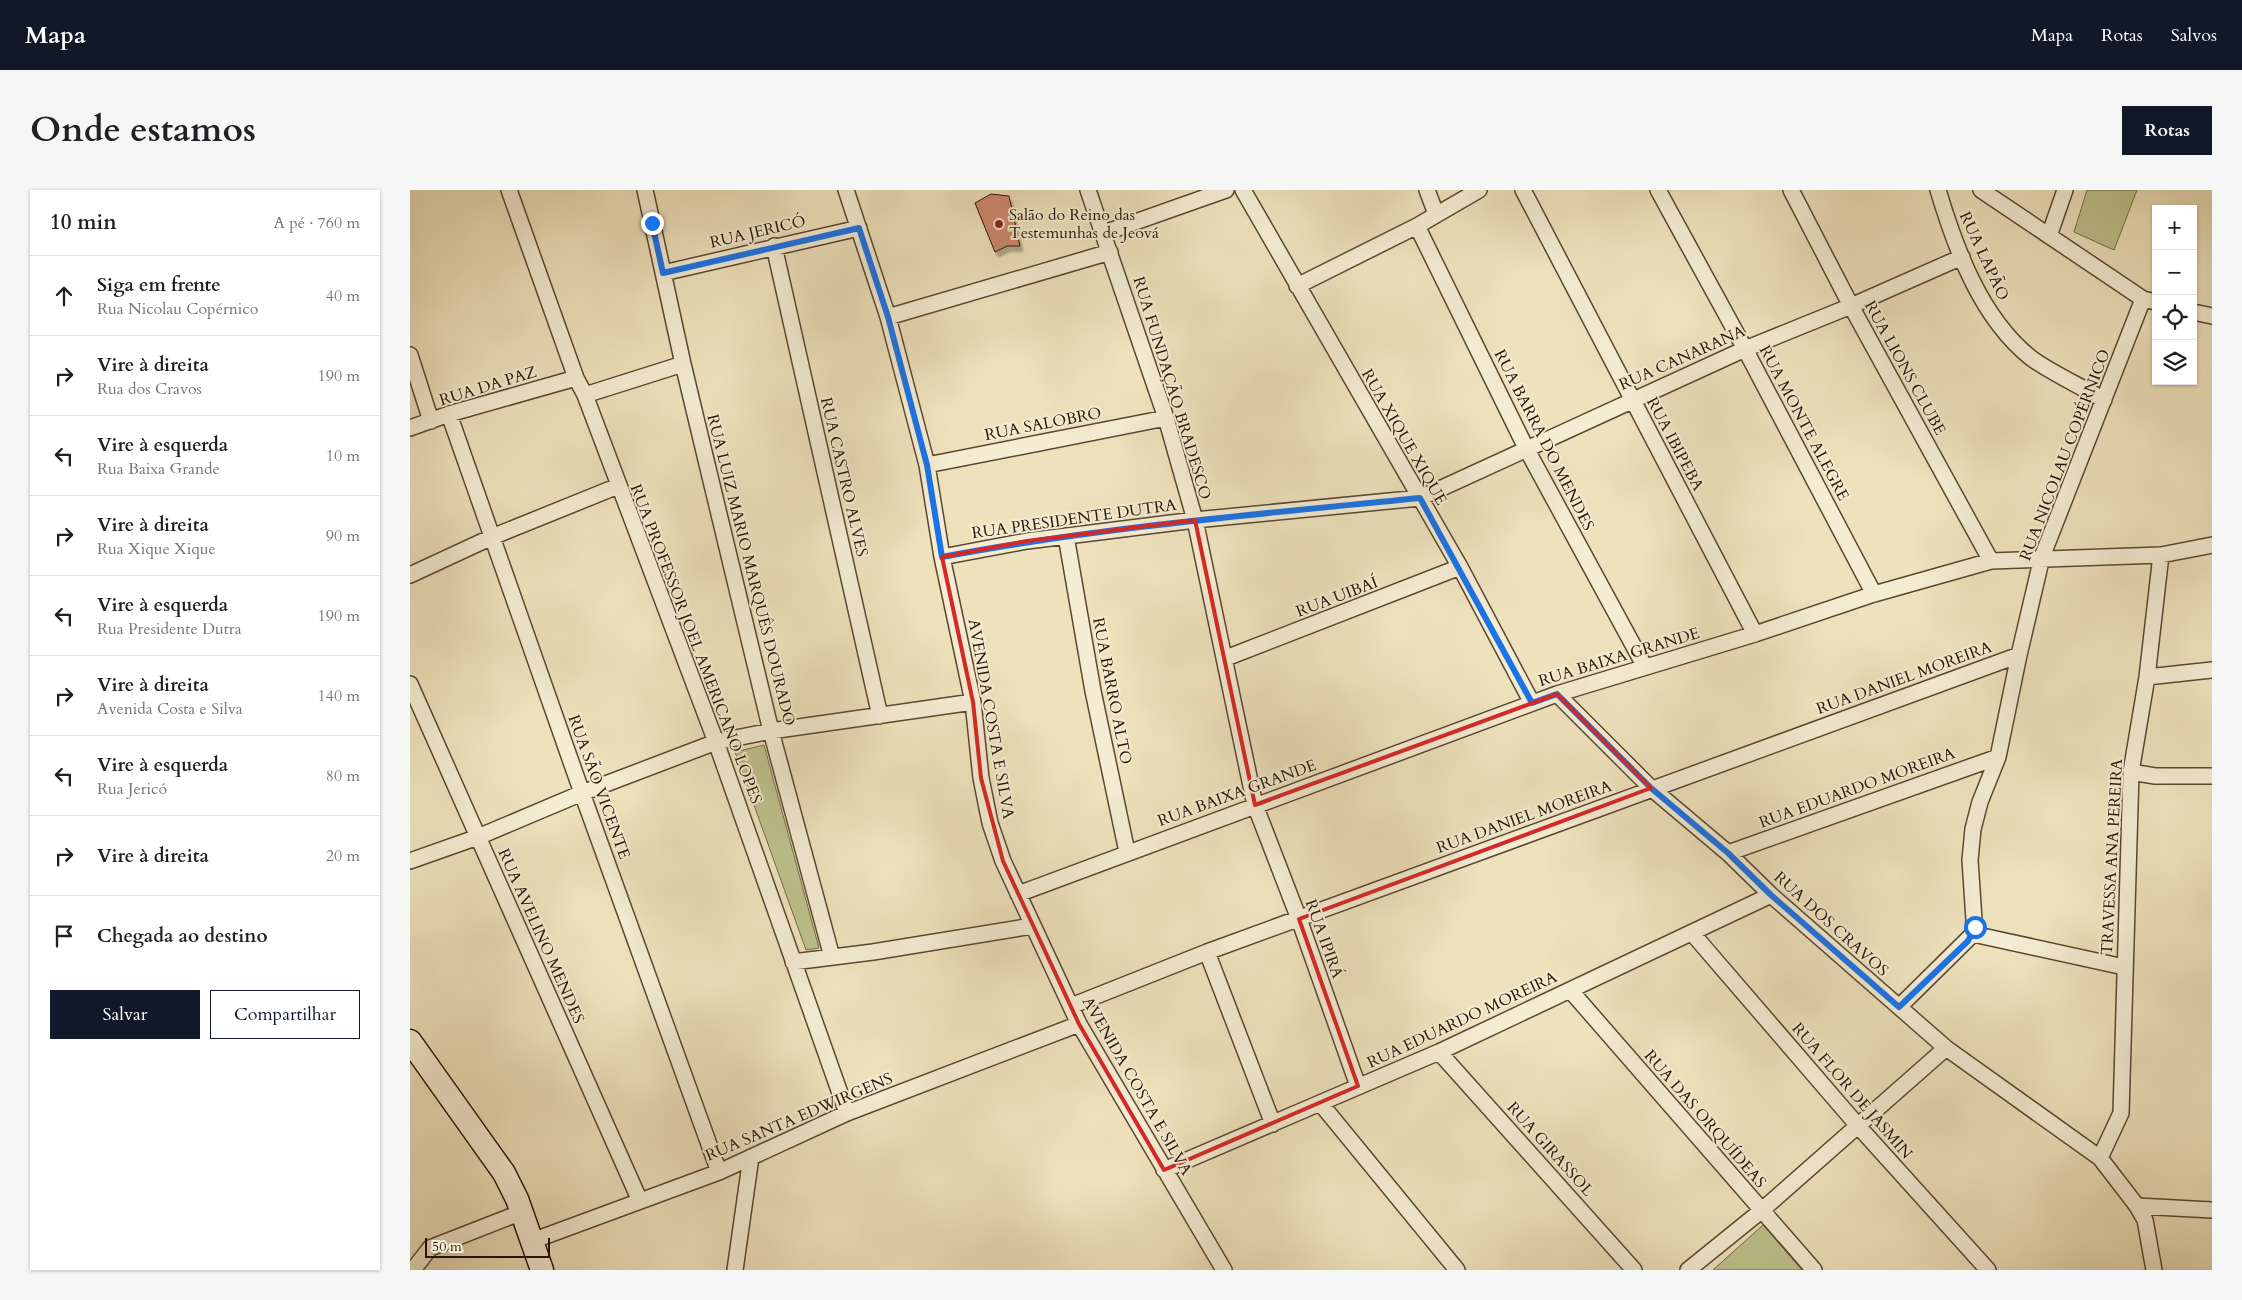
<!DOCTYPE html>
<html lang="pt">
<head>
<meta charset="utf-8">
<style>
	body { margin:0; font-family:Cardo,serif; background:#f6f6f6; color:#202124 }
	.controls { position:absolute; right:15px; top:15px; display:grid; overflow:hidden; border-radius:0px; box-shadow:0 1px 4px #0004 }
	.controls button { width:45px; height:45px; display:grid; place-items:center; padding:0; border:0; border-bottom:1px solid #e0e0e0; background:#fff; color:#202124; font:25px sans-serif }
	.scale { position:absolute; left:15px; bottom:12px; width:125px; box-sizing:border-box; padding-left:5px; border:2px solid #281503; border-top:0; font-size:14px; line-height:18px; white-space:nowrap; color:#281503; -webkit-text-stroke:4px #f4ecd3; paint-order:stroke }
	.stop { position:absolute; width:15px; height:15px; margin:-11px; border:4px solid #1a73e8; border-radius:50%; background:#fff }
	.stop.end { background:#1a73e8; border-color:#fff; box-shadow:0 1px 5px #0008 }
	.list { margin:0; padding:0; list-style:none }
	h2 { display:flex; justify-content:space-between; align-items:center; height:65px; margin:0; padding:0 20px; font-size:21px }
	h2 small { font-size:16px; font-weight:400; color:#757577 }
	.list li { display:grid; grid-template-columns:32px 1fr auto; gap:15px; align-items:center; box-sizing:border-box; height:80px; padding:0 20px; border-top:1px solid #e0e0e0 }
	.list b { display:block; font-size:19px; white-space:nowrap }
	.list p { margin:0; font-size:16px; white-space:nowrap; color:#757577 }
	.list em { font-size:16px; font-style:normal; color:#757577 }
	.actions { display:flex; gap:10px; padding:15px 20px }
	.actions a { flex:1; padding:11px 0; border:1px solid #111827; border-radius:0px; text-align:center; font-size:18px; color:#111827 }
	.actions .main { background:#111827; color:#fff }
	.icon { flex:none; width:28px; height:28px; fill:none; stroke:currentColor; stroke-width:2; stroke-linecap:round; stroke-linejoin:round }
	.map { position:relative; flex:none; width:1802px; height:1080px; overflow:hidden; border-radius:0px }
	header { display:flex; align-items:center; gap:30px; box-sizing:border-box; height:70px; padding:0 25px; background:#111827; color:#fff }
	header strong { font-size:24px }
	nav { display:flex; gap:28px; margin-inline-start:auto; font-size:18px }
	.intro { display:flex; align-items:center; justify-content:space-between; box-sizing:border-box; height:120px; padding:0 30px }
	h1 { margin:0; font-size:35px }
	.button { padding:12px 22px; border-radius:0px; background:#111827; color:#fff; font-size:18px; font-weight:700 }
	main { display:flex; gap:30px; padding:0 30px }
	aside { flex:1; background:#fff; border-radius:0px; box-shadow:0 1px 4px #0004 }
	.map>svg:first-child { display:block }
	.green { fill:#bec28d; stroke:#736c48 }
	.building { fill:#ce8a70; stroke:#281503; filter:url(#shadow) }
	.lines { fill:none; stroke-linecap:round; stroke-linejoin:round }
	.street-casing { stroke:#5a4831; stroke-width:18 }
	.secondary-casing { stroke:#281503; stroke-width:25 }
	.street { stroke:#f4ecd3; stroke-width:15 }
	.secondary { stroke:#f4ecd3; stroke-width:22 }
	.route { stroke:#1a73e8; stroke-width:6 }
	.marked { fill:none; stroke:#d62828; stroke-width:4; stroke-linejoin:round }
	.poi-dot { fill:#8f2418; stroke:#f4ecd3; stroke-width:2 }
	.labels { text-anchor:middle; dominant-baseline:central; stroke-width:4; stroke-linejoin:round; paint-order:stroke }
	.poi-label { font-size:16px; fill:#281503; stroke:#f4ecd3; text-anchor:start }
	.street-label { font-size:16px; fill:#281503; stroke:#f4ecd3 }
</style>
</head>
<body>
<header>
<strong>Mapa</strong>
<nav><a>Mapa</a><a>Rotas</a><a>Salvos</a></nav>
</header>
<div class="intro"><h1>Onde estamos</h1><a class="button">Rotas</a></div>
<main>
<aside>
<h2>10 min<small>A pé · 760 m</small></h2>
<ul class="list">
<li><svg class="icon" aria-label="ahead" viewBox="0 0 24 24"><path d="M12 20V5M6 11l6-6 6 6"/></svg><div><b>Siga em frente</b><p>Rua Nicolau Copérnico</p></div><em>40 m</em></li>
<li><svg class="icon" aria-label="right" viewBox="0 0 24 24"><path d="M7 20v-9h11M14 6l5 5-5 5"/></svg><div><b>Vire à direita</b><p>Rua dos Cravos</p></div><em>190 m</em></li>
<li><svg class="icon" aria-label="left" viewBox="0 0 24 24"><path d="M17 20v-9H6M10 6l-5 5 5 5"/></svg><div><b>Vire à esquerda</b><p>Rua Baixa Grande</p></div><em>10 m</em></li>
<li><svg class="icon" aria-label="right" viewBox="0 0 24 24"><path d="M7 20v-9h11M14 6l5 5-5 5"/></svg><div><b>Vire à direita</b><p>Rua Xique Xique</p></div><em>90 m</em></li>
<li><svg class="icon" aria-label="left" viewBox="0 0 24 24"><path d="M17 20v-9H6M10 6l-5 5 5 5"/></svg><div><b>Vire à esquerda</b><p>Rua Presidente Dutra</p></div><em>190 m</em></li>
<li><svg class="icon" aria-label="right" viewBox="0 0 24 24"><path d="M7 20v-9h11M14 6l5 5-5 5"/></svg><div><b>Vire à direita</b><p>Avenida Costa e Silva</p></div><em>140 m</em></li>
<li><svg class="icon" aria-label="left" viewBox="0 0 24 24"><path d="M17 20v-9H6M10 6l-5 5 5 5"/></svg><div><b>Vire à esquerda</b><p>Rua Jericó</p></div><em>80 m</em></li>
<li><svg class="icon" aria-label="right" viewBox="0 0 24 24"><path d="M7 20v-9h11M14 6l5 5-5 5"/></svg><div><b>Vire à direita</b></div><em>20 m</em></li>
<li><svg class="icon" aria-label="arrive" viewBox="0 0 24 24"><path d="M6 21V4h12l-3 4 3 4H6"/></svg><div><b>Chegada ao destino</b></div></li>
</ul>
<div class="actions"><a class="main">Salvar</a><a>Compartilhar</a></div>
</aside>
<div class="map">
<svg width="1802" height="1080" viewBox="0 0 1802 1080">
	<defs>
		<filter id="shadow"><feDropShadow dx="3" dy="5.5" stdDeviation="1" flood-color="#0004"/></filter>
	</defs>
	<rect width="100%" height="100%" fill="#eee2bc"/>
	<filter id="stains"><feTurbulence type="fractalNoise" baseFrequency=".004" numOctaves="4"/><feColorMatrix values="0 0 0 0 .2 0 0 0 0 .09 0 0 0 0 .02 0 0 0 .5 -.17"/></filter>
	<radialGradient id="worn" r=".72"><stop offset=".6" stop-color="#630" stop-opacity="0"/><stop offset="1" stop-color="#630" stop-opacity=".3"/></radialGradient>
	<!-- green -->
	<path class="green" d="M 1677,0 L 1727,0 L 1704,60 L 1664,42 Z
		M 354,555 L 409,758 L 396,760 L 325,562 Z
		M 1353,1035 L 1392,1080 L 1303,1080 Z"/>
	<!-- building -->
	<path class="building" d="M 581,4 L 599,6 L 610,56 L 597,56 L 585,62 L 565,13 Z"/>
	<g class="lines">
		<defs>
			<path id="street" d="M 99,0 L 166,188 L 175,205 L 306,552 L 437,923
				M 235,0 L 273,174 L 361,541 L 422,767
				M 436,0 L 478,127 L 517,275 L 532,367 L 563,512 L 571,588 L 580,633 L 593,671 L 669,834 L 814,1080
				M 678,0 L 756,228 L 785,330 L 845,615 L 889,729 L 948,896
				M 833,0 L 1050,377 L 1122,513
				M 1017,0 L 1026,24
				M 1113,0 L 1345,444
				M 1248,0 L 1335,159 L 1464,404
				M 1381,0 L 1441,116 L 1581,371
				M 1528,0 C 1546,60 1571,128 1621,168 C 1643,184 1671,196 1694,210
				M 1571,0 L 1733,109 L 1746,112
				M 1007,36 L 1116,258 L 1235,477
				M 694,43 L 816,0
				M 1639,46 L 1655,0
				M 364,56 L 470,526
				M 253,83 L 449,38
				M 887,96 L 1007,36 L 1069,0
				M 1783,122 L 1802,126
				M 478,127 L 700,62
				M 0,165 L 21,231
				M 175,205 L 273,174
				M 39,224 L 172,603 L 309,982
				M 0,238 L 39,224 L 166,188
				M 517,275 L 756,228
				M 656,346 L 683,501 L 717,662
				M 532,367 L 617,351 L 785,330 L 1010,308 L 1335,159 L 1441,116 L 1552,67
				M 0,385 L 82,347 L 208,296
				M 816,468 L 1050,377
				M 1737,487 L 1802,480
				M 0,494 L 230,1011
				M 1147,504 L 1241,598 L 1318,663 L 1361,705 L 1536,858 L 1690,968 L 1727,1016 L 1735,1030 L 1744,1080
				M 1721,582 L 1745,586 L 1802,586
				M 1318,663 L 1588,567
				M 0,671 L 68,647 L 172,603 L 306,552 L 361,541 L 563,512
				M 608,704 L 1147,504 L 1345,444 L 1464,404 L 1581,371 L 1751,365 L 1802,355
				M 1282,743 L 1449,937 L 1578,1080
				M 1563,744 L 1714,777
				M 797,762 L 863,934
				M 383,772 L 463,762 L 622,736
				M 1160,800 L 1404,1080
				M 661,816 L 797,762 L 1609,465
				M 1489,817 L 1563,744 L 1564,730 L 1560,670 L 1563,639 L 1570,612 L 1588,567 L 1609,465 L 1632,367 L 1733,109
				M 1029,862 L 1224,1080
				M 911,914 L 1047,1080
				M 1690,968 L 1711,923 L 1721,582 L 1737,487 L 1751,365
				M 754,980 L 1029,862 L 1361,705
				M 1727,1016 L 1802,1020
				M 122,1051 L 309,982 L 437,923 L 669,834
				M 3,1080 L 20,1058 L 112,1022
				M 325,1080 L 341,967
				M 1278,1080 L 1351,1021 L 1536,858"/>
			<path id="secondary" d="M 0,851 L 94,983 L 107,1009 L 132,1080"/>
		</defs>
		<!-- street casing -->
		<use href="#street" class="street-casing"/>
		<!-- secondary casing -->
		<use href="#secondary" class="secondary-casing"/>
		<!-- street -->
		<use href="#street" class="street"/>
		<!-- secondary -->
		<use href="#secondary" class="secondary"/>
	</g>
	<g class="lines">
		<!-- route -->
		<path class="route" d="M 242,33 L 253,83 L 449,38 L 478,127 L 517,275 L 532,367 C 691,337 850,324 1010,308 L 1122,513 L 1147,504 L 1241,598 L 1318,663 L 1361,705 L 1489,817 L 1558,751 L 1565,737"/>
	</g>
	<!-- marked area -->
	<path class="marked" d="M 785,330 L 845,615 L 1147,504 L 1241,598 L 889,729 L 948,896 L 754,980 L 669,834 L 593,671 L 571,588 L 563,512 L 532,367 L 617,351 Z"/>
	<!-- markers -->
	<circle class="poi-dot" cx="589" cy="34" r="5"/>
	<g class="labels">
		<!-- poi labels -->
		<g class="poi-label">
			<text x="599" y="25">Salão do Reino das<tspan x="599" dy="18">Testemunhas de Jeová</tspan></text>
		</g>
		<!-- street labels -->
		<g class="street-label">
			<text transform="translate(347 42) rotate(-13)">RUA JERICÓ</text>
			<text transform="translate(1574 66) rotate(65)">RUA LAPÃO</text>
			<text transform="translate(1272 168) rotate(-24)">RUA CANARANA</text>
			<text transform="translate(1495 178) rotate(61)">RUA LIONS CLUBE</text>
			<text transform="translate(78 196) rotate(-17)">RUA DA PAZ</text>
			<text transform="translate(762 198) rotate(73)">RUA FUNDAÇÃO BRADESCO</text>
			<text transform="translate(1394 233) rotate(62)">RUA MONTE ALEGRE</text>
			<text transform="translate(633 234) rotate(-11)">RUA SALOBRO</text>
			<text transform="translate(994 247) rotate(60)">RUA XIQUE XIQUE</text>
			<text transform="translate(1134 250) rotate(63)">RUA BARRA DO MENDES</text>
			<text transform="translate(1265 254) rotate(62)">RUA IBIPEBA</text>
			<text transform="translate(1655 265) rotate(-69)">RUA NICOLAU COPÉRNICO</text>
			<text transform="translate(434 287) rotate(77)">RUA CASTRO ALVES</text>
			<text transform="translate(664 329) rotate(-8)">RUA PRESIDENTE DUTRA</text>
			<text transform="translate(341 380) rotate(76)">RUA LUIZ MARIO MARQUÊS DOURADO</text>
			<text transform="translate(927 407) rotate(-21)">RUA UIBAÍ</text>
			<text transform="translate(286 454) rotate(69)">RUA PROFESSOR JOEL AMERICANO LOPES</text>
			<text transform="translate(1209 467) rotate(-17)">RUA BAIXA GRANDE</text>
			<text transform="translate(1494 488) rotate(-20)">RUA DANIEL MOREIRA</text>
			<text transform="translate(702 501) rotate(79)">RUA BARRO ALTO</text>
			<text transform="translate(581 529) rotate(80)">AVENIDA COSTA E SILVA</text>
			<text transform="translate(189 597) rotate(70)">RUA SÃO VICENTE</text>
			<text transform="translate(1447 598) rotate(-20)">RUA EDUARDO MOREIRA</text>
			<text transform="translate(827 603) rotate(-20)">RUA BAIXA GRANDE</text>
			<text transform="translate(1114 627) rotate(-20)">RUA DANIEL MOREIRA</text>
			<text transform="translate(1702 667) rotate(-87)">TRAVESSA ANA PEREIRA</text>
			<text transform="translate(1421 734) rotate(42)">RUA DOS CRAVOS</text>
			<text transform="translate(131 746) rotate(66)">RUA AVELINO MENDES</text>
			<text transform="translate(914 749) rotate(70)">RUA IPIRÁ</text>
			<text transform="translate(1052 830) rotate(-25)">RUA EDUARDO MOREIRA</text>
			<text transform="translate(727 896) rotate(60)">AVENIDA COSTA E SILVA</text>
			<text transform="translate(1442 901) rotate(49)">RUA FLOR DE JASMIN</text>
			<text transform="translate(389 927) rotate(-23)">RUA SANTA EDWIRGENS</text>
			<text transform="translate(1295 929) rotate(49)">RUA DAS ORQUÍDEAS</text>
			<text transform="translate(1140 959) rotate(48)">RUA GIRASSOL</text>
		</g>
	</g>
	<rect width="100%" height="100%" filter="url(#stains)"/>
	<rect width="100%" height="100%" fill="url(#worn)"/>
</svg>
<div class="controls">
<button>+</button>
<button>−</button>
<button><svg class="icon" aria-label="locate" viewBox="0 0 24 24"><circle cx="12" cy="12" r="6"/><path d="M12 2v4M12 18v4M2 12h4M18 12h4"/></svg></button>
<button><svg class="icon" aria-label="layers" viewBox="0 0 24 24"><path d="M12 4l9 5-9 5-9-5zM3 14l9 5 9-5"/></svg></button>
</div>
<div class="scale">50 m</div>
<div class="stop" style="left:1565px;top:737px"></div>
<div class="stop end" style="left:242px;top:33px"></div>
</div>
</main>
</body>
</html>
